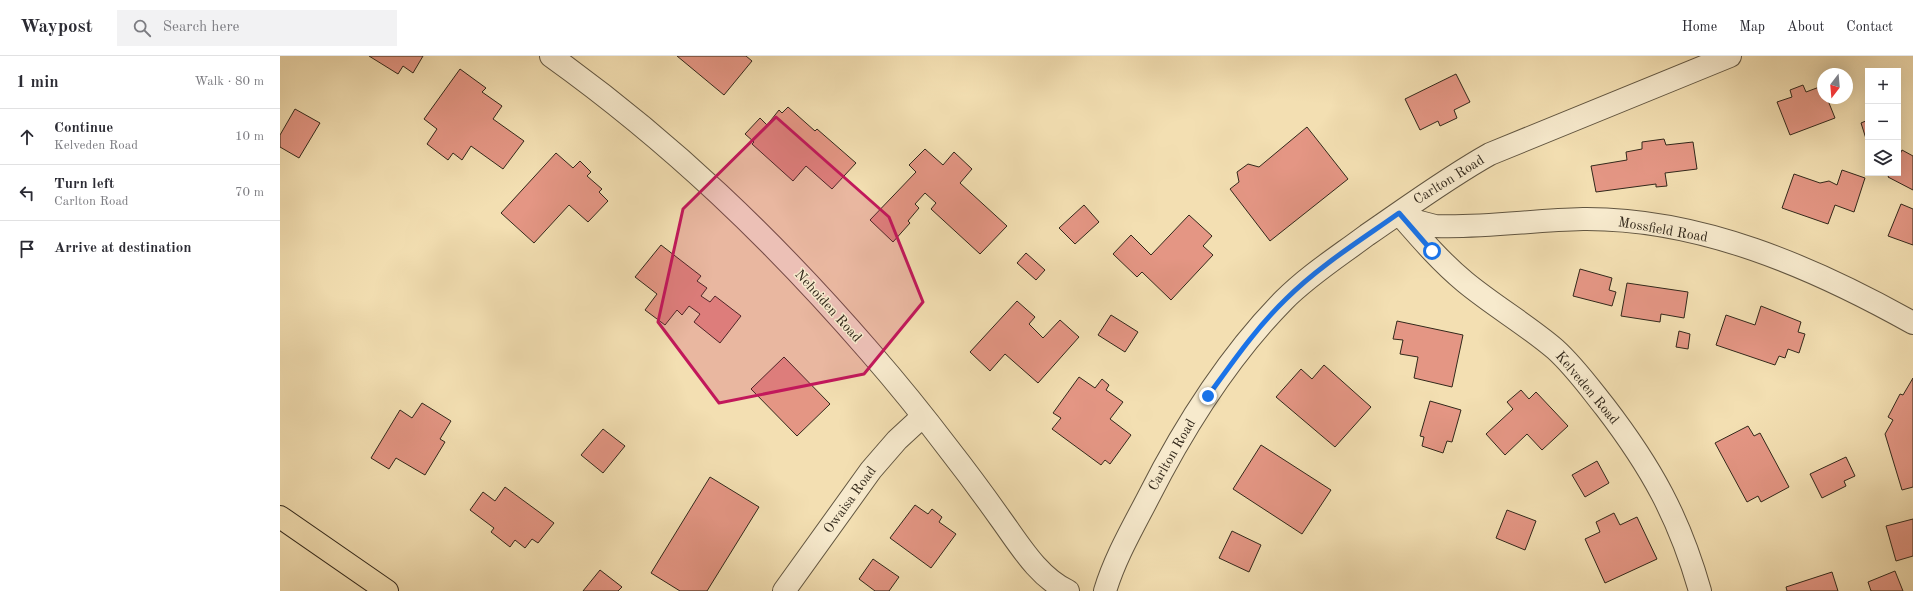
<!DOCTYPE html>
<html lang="en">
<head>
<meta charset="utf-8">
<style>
	body { margin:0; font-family:"Old Standard TT",serif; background:#f2f2f3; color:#2b2b33 }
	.controls { position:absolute; right:12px; top:12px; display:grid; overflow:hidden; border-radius:0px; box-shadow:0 4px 16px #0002 }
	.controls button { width:36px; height:36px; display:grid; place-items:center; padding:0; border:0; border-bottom:1px solid #e1e1e2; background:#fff; color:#2b2b33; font:20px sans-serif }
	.compass { position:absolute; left:1537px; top:12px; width:36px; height:36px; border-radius:50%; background:#fff; box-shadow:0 4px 16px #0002; rotate:196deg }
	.stop { position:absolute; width:12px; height:12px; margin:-9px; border:3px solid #1a73e8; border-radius:50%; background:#fff }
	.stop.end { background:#1a73e8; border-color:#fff; box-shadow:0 1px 4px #0008 }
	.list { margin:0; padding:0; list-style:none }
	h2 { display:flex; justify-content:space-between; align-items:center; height:52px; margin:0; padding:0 16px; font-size:17px }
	h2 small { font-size:13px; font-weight:400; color:#7c7c81 }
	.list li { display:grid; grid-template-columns:26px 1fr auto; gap:12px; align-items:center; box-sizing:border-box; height:56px; padding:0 16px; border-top:1px solid #e1e1e2 }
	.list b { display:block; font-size:15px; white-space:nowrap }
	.list p { margin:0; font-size:13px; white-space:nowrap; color:#7c7c81 }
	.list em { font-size:13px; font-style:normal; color:#7c7c81 }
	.icon { flex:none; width:22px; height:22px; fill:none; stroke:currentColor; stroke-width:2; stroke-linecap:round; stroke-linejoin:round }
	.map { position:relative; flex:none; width:1633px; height:535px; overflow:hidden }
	header { display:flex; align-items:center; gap:24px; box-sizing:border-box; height:56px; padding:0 20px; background:#fff; border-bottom:1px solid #e1e1e2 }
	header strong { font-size:19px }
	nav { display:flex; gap:22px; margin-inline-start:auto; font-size:14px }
	.search { width:280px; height:36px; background:#f2f2f3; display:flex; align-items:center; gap:10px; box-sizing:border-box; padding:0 14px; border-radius:0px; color:#7c7c81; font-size:15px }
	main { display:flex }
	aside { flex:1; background:#fff }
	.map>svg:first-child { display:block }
	.building { fill:#e49684; stroke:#32281b }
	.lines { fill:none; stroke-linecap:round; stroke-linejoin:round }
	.minor-casing { stroke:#625641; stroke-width:24 }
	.major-casing { stroke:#32281b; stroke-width:24 }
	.minor { stroke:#f7eacd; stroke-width:22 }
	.major { stroke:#f3dfb2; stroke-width:22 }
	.route { stroke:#1a73e8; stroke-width:5 }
	.marked { fill:#c2185b; fill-opacity:0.2; stroke:#c2185b; stroke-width:3; stroke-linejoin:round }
	.labels { text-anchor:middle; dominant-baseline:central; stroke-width:3; stroke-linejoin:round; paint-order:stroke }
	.street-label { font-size:14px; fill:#32281b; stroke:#f7eacd }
</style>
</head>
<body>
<header>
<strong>Waypost</strong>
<div class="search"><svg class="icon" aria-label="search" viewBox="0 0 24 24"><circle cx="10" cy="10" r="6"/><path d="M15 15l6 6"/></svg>Search here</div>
<nav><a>Home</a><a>Map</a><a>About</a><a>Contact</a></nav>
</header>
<main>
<aside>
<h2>1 min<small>Walk · 80 m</small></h2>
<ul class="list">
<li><svg class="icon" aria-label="ahead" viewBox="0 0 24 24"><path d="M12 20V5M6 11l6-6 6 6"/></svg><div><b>Continue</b><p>Kelveden Road</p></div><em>10 m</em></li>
<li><svg class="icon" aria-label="left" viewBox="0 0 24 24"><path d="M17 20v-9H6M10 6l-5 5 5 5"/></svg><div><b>Turn left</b><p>Carlton Road</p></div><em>70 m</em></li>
<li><svg class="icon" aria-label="arrive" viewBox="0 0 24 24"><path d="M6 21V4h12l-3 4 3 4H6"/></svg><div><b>Arrive at destination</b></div></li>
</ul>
</aside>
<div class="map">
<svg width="1633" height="535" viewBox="0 0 1633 535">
	<rect width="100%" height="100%" fill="#f3dfb2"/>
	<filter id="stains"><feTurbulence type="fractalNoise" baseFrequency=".005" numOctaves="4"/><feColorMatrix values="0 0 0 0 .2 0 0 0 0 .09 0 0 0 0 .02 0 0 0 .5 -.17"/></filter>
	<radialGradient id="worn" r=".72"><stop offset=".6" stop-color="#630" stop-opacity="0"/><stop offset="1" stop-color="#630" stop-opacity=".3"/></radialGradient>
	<!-- building -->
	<path class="building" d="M 89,0 L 143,0 L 133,17 L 123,10 L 118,18 Z
		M 397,0 L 466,0 L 472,5 L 444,39 Z
		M 180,13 L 206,32 L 202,36 L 222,50 L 213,63 L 244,85 L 223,113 L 191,90 L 182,104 L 173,97 L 168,104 L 147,88 L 157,73 L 144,63 Z
		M 1176,18 L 1190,46 L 1174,54 L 1177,62 L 1160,70 L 1158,65 L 1140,74 L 1125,43 Z
		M 1523,29 L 1526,36 L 1542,30 L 1543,42 L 1547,42 L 1555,62 L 1510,79 L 1497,46 L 1512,41 L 1510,34 Z
		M 508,51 L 535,75 L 537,73 L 576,107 L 552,133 L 526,110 L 513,125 L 472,88 L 474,86 L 465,78 L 480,62 L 487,69 L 499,54 L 502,57 Z
		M 15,53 L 40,67 L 19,102 L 0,91 L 0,79 Z
		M 1588,64 L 1588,89 L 1581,67 Z
		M 1027,71 L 1068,123 L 990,185 L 950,133 L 959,126 L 957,116 L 968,108 L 979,111 Z
		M 1384,83 L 1386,89 L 1413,86 L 1417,113 L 1385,117 L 1387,130 L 1376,131 L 1376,128 L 1316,136 L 1311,110 L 1347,104 L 1346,96 L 1362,93 L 1362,86 Z
		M 645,93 L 663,109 L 674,96 L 692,113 L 680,127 L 727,170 L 700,198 L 651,153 L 656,147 L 645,137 L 635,148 L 639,152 L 628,165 L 630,167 L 613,186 L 590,164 L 636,116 L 629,109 Z
		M 1622,94 L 1633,100 L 1633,134 L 1608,121 L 1610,117 L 1618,117 L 1618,102 Z
		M 276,97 L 293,112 L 300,105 L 311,116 L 307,120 L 322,133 L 319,136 L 328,145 L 308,166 L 289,149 L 254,187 L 221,157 Z
		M 1562,114 L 1585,122 L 1574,156 L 1555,149 L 1548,168 L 1502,152 L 1514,118 L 1540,127 L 1549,125 L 1557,129 Z
		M 1621,148 L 1633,153 L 1633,189 L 1608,180 Z
		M 804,149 L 819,166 L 795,188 L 779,172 Z
		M 909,159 L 932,180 L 923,190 L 933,199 L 891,244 L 862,216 L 857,221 L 833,198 L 851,179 L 871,199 Z
		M 381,189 L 421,220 L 417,225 L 427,232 L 421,240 L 430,246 L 435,240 L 461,260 L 440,287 L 414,266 L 420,258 L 409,250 L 402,259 L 397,254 L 385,269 L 365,254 L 377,238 L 355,221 Z
		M 746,197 L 765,214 L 756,224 L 737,207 Z
		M 1300,213 L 1332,222 L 1329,234 L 1336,236 L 1332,250 L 1293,240 Z
		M 1347,227 L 1408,236 L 1404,262 L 1381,258 L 1380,266 L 1341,260 Z
		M 737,245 L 755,261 L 749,268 L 763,282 L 780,264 L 799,281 L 758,327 L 725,298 L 710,315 L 690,296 Z
		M 1481,250 L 1521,266 L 1518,276 L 1525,278 L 1519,297 L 1508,293 L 1505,302 L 1499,300 L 1495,309 L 1436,289 L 1446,259 L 1475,269 Z
		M 831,259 L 858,276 L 845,296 L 818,279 Z
		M 1117,265 L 1183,279 L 1172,331 L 1134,322 L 1138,301 L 1120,298 L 1123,284 L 1113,283 Z
		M 1399,275 L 1410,278 L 1408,293 L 1396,291 Z
		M 504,301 L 550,348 L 517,380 L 471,333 Z
		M 1044,309 L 1091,351 L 1055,391 L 996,341 L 1021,313 L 1032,323 Z
		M 799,321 L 815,332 L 822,323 L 829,329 L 826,334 L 843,346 L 830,363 L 851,379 L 830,408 L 825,404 L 821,409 L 772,373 L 781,362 L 773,357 Z
		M 1633,322 L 1633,431 L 1622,434 L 1605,378 L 1613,364 L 1608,361 L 1620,338 L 1623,339 Z
		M 1241,334 L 1249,343 L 1256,336 L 1288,370 L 1262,394 L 1247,378 L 1225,399 L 1206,378 L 1233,353 L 1227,346 Z
		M 1150,345 L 1181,354 L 1172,386 L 1167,385 L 1163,397 L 1142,390 L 1144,381 L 1140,380 Z
		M 142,347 L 171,365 L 160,383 L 165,386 L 145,419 L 116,402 L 109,413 L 91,402 L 120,354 L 132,362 Z
		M 1468,370 L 1474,380 L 1480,377 L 1509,431 L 1481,446 L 1478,440 L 1467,446 L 1435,387 Z
		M 323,373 L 345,390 L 323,417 L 301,399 Z
		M 981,389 L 1051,434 L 1022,478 L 953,433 Z
		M 1566,401 L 1575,420 L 1564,425 L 1566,430 L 1542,442 L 1530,418 Z
		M 1317,405 L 1329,427 L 1305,441 L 1292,419 Z
		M 430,421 L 479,451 L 427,535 L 400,535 L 371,517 Z
		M 225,431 L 274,467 L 258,487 L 252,483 L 245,492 L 235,484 L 230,491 L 211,476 L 214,472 L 190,454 L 203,436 L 215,445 Z
		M 635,449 L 648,458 L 652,453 L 662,461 L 659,466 L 676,478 L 651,512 L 610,482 Z
		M 1227,454 L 1256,465 L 1245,494 L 1216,482 Z
		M 1334,457 L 1340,469 L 1357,461 L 1377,503 L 1325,527 L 1305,483 L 1320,476 L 1316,466 Z
		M 1633,463 L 1633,500 L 1616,505 L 1606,470 Z
		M 952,475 L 981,489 L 969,516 L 939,502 Z
		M 593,503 L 619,521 L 609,535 L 595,535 L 579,523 Z
		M 320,514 L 342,531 L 338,535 L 303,535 Z
		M 1615,515 L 1623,535 L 1591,535 L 1588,526 Z
		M 1552,516 L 1558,535 L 1507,535 L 1506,531 Z"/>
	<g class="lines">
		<defs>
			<path id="minor" d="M 271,0 C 391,86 493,184 590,296 C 617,327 643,359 668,392 C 686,415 703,438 720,462 C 739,488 758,521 788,535
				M 1119,157 L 1132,164 L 1155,170 C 1204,172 1253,164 1303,163 C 1420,162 1533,211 1633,267
				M 1122,161 C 1142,184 1162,207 1185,226 C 1214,250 1247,269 1275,293 C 1294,310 1309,331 1325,351 C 1371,411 1399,461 1420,535
				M 504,535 L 591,414 L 617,384 L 643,360
				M 825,535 C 835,502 852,473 868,442 C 904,371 948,301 1004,244 C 1029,219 1059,200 1087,179 C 1128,151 1167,122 1210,98 L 1450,0"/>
			<path id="major" d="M 0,461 L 107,535"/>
		</defs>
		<!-- minor casing -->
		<use href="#minor" class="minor-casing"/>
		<!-- major casing -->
		<use href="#major" class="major-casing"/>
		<!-- minor -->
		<use href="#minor" class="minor"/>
		<!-- major -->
		<use href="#major" class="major"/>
	</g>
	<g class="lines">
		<!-- route -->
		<path class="route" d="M 928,340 C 952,307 976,272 1006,243 C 1039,210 1081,184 1119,157 L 1152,195"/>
	</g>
	<!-- marked area -->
	<path class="marked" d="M 496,61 L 609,161 L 643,246 L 584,318 L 439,347 L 378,266 L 403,153 Z"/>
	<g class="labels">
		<!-- street labels -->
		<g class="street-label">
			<text transform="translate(1169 124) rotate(-32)">Carlton Road</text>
			<text transform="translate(1383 174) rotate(10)">Mossfield Road</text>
			<text transform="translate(548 250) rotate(48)">Nehoiden Road</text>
			<text transform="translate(1307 332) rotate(50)">Kelveden Road</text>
			<text transform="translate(892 399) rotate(-60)">Carlton Road</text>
			<text transform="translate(570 444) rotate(-54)">Owaisa Road</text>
		</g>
	</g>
	<rect width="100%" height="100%" filter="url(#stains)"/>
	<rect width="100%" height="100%" fill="url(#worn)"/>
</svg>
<div class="controls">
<button>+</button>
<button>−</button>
<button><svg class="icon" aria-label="layers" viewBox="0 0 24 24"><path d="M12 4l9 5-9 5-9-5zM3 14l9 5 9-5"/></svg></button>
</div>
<svg class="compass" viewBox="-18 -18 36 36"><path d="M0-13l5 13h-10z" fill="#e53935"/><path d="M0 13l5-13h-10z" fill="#7c7c81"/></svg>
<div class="stop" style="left:1152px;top:195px"></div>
<div class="stop end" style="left:928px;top:340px"></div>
</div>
</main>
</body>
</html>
